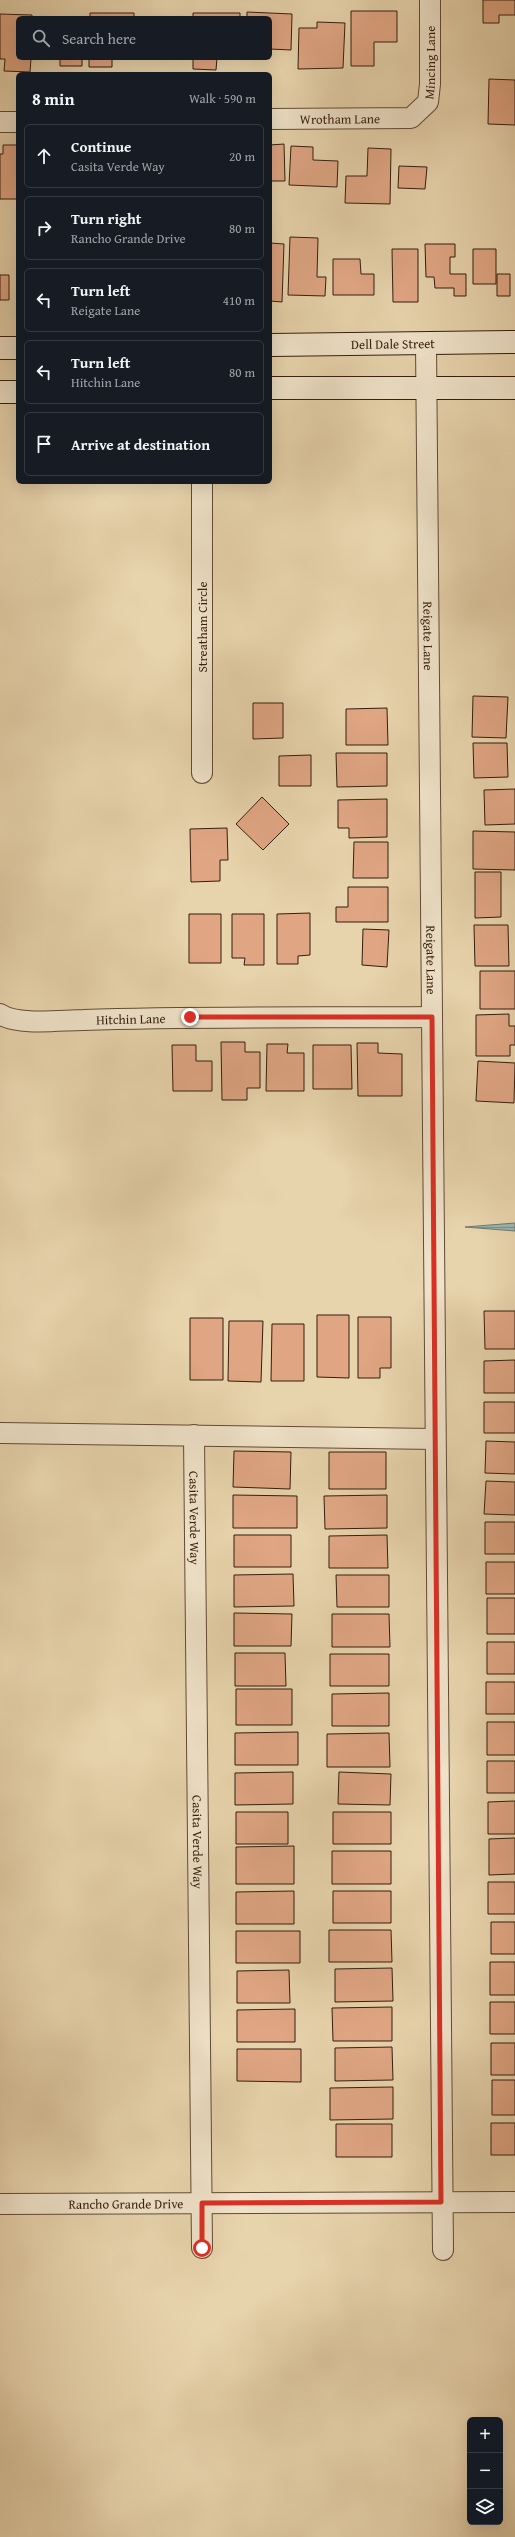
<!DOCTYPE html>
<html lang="en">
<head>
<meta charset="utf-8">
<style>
	body { margin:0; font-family:"Gentium Book Plus",serif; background:#20242c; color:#f1f3f6 }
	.controls { position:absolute; right:12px; bottom:12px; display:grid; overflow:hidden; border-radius:6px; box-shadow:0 4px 16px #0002 }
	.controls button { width:36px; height:36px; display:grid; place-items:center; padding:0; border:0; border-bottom:1px solid #363941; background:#171b24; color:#f1f3f6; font:20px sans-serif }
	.stop { position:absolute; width:12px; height:12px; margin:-9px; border:3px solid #d93025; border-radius:50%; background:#fff }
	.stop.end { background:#d93025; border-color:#fff; box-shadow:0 1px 4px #0008 }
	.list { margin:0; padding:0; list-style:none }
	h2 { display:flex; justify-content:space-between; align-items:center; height:52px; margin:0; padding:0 16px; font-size:17px }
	h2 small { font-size:13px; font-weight:400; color:#9ea1a6 }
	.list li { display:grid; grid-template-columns:26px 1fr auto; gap:12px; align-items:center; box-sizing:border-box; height:64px; margin:0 8px 8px; padding:0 8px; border:1px solid #363941; border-radius:6px }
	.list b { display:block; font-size:15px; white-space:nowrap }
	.list p { margin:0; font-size:13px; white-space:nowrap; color:#9ea1a6 }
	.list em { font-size:13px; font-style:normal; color:#9ea1a6 }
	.icon { flex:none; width:22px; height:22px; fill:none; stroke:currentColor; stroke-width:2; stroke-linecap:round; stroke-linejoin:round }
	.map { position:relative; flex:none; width:515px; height:2537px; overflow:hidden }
	.search { position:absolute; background:#171b24; box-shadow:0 4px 16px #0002; left:16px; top:16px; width:256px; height:44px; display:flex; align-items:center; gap:10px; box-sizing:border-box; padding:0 14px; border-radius:6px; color:#9ea1a6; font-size:15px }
	.panel { position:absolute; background:#171b24; box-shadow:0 4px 16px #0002; left:16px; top:72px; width:256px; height:412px; border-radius:6px }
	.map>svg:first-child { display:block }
	.water { fill:url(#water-rules); stroke:#707970 }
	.building { fill:#e0a684; stroke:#351d0e }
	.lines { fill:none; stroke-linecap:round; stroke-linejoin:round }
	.minor-casing { stroke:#624a36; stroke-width:22 }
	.secondary-casing { stroke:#351d0e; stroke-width:24 }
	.minor { stroke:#efe2c9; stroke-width:20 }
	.secondary { stroke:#efe2c9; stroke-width:22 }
	.route { stroke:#d93025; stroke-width:5 }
	.labels { text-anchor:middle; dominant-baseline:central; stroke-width:3.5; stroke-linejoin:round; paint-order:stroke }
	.street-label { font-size:13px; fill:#351d0e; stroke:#efe2c9 }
</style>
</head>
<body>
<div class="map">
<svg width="515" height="2537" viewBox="0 0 515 2537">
	<defs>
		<pattern id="water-rules" width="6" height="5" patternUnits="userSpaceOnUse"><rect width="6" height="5" fill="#98b6b1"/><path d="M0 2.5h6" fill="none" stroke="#7d938e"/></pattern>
	</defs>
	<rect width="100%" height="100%" fill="#e7d3ac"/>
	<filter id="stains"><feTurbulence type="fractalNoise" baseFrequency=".005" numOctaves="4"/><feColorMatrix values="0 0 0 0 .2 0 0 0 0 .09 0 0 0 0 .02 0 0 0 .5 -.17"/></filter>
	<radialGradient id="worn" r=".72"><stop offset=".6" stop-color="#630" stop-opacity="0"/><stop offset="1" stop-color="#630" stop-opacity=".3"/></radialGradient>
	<!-- water -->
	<path class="water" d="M 515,1223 L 515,1231 L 465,1227 Z"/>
	<!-- building -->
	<path class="building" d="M 483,0 L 515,0 L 515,15 L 499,15 L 499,23 L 483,23 Z
		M 351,11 L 397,11 L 397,42 L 374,42 L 374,66 L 351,66 Z
		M 247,12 L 292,14 L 291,50 L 270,49 L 270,18 L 247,18 Z
		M 90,13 L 134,13 L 134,18 L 90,18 Z
		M 193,13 L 240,13 L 240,18 L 193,18 Z
		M 0,14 L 32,15 L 32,18 L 18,18 L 18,58 L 31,58 L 30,72 L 4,71 L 5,59 L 0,59 Z
		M 317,22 L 345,23 L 343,68 L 298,69 L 299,28 L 317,28 Z
		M 60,58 L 82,58 L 82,66 L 60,66 Z
		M 89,58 L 112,58 L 112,67 L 89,67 Z
		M 193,58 L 217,58 L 216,70 L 193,69 Z
		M 489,79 L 515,80 L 515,125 L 488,124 Z
		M 284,144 L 285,181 L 270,181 L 270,145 Z
		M 3,145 L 18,145 L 18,199 L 0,199 L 0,154 L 3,154 Z
		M 291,146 L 313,147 L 313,160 L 338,161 L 337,187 L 289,185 Z
		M 368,148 L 391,149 L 390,204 L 345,203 L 346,176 L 367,176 Z
		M 399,166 L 427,167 L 425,189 L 398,188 Z
		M 290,237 L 318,238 L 317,277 L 326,277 L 325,296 L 288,295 Z
		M 270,243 L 284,244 L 282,302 L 270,301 Z
		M 425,244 L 455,244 L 455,257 L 450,257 L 450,274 L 466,274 L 466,296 L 454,296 L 454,288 L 435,288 L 434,277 L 426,277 Z
		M 392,249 L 418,249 L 418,302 L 393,302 Z
		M 473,249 L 496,249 L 496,284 L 473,284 Z
		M 333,259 L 360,259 L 361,274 L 374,274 L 374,295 L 333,295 Z
		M 497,274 L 510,274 L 510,296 L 497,296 Z
		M 0,275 L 9,275 L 9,300 L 0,300 Z
		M 473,696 L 508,697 L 506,738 L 472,737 Z
		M 253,703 L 283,703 L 283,738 L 253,739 Z
		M 387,708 L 388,745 L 346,745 L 346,709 Z
		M 473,743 L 507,743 L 508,777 L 474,778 Z
		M 336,753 L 387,753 L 387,786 L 337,787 Z
		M 311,755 L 311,786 L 279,786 L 279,756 Z
		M 515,789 L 515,824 L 485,825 L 484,790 Z
		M 262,797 L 289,824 L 263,850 L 236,824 Z
		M 387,799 L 387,837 L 349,838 L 349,828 L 338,828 L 338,800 Z
		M 227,828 L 228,860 L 220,860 L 220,881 L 191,882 L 190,829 Z
		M 473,831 L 515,832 L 515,870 L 473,869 Z
		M 354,842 L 388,842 L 388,878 L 353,878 Z
		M 475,872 L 501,872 L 501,917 L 475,918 Z
		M 348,887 L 388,887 L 388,922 L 336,922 L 336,907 L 348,907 Z
		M 310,913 L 310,955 L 298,956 L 298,964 L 277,964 L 277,914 Z
		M 189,914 L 221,914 L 221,963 L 189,963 Z
		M 232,914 L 264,914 L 264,965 L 244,965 L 245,958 L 232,958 Z
		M 474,925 L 508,925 L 509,966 L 475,966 Z
		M 363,929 L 389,930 L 387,967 L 362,965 Z
		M 480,971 L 515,971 L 515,1009 L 480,1009 Z
		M 509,1014 L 509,1026 L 515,1026 L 515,1045 L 510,1045 L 510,1056 L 476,1056 L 476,1015 Z
		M 221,1042 L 245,1042 L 245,1052 L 260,1052 L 260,1088 L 247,1088 L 247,1100 L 222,1100 Z
		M 357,1043 L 378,1043 L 378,1053 L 402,1054 L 402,1096 L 358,1096 Z
		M 267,1044 L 288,1044 L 287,1053 L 304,1053 L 304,1091 L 266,1091 Z
		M 172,1045 L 196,1045 L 196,1061 L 212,1061 L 212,1091 L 173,1091 Z
		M 313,1045 L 351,1045 L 352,1089 L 313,1089 Z
		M 478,1061 L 515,1063 L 514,1103 L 476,1101 Z
		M 484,1311 L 515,1311 L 515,1349 L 485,1349 Z
		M 317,1315 L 349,1315 L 349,1378 L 317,1377 Z
		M 358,1317 L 391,1317 L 391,1368 L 380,1368 L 380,1378 L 358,1378 Z
		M 190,1318 L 223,1318 L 223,1380 L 190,1380 Z
		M 229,1321 L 263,1321 L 261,1382 L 228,1381 Z
		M 272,1324 L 304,1324 L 304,1381 L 271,1381 Z
		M 515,1360 L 515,1393 L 484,1393 L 484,1361 Z
		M 484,1402 L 515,1402 L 515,1433 L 484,1433 Z
		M 486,1441 L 515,1442 L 515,1474 L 485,1473 Z
		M 234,1451 L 291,1452 L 290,1489 L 233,1487 Z
		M 329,1452 L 386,1452 L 386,1489 L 329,1489 Z
		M 486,1481 L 515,1482 L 515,1515 L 484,1514 Z
		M 233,1495 L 297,1496 L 297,1528 L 233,1528 Z
		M 387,1495 L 387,1528 L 325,1529 L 324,1496 Z
		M 485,1522 L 515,1522 L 515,1554 L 485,1554 Z
		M 234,1535 L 291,1535 L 291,1567 L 234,1567 Z
		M 387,1535 L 388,1568 L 329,1568 L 329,1536 Z
		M 486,1562 L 515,1562 L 515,1594 L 486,1594 Z
		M 293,1574 L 294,1606 L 234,1607 L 234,1575 Z
		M 336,1575 L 389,1575 L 389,1607 L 337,1607 Z
		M 487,1598 L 515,1598 L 515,1634 L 487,1634 Z
		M 234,1613 L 292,1614 L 291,1646 L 234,1646 Z
		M 332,1614 L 389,1614 L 390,1647 L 332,1647 Z
		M 487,1642 L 515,1642 L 515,1674 L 487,1674 Z
		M 235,1653 L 285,1653 L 286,1686 L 235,1686 Z
		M 330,1654 L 389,1654 L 389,1686 L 330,1686 Z
		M 486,1682 L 515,1682 L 515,1714 L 486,1714 Z
		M 236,1689 L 292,1689 L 292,1725 L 236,1725 Z
		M 389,1693 L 389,1726 L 332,1726 L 332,1694 Z
		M 487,1722 L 515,1722 L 515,1755 L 487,1755 Z
		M 298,1732 L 298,1765 L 235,1765 L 235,1733 Z
		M 389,1733 L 390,1767 L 327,1767 L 327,1734 Z
		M 487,1761 L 515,1761 L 515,1793 L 487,1793 Z
		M 293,1772 L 293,1804 L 235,1805 L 235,1773 Z
		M 339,1772 L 391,1774 L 390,1805 L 338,1804 Z
		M 515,1801 L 515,1834 L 488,1834 L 488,1802 Z
		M 236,1812 L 288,1812 L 288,1844 L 236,1844 Z
		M 333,1812 L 391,1812 L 391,1844 L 333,1844 Z
		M 515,1838 L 515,1874 L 489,1875 L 489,1839 Z
		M 294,1846 L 294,1884 L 236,1884 L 236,1847 Z
		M 332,1851 L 391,1851 L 391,1884 L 332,1884 Z
		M 488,1882 L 515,1882 L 515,1914 L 488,1914 Z
		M 294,1891 L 294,1924 L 236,1924 L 236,1892 Z
		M 333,1891 L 391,1891 L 391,1923 L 333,1923 Z
		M 491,1922 L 515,1922 L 515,1954 L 491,1954 Z
		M 329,1930 L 391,1930 L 392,1962 L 329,1962 Z
		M 236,1931 L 300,1931 L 300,1963 L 236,1963 Z
		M 490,1962 L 515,1962 L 515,1995 L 490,1995 Z
		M 392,1968 L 393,2001 L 335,2002 L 335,1969 Z
		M 289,1970 L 290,2003 L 237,2003 L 237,1971 Z
		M 490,2002 L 515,2002 L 515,2034 L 490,2034 Z
		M 392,2007 L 392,2041 L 333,2041 L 332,2008 Z
		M 295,2009 L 295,2042 L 237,2042 L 237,2010 Z
		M 491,2043 L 515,2043 L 515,2075 L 491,2075 Z
		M 392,2047 L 393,2080 L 335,2081 L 335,2048 Z
		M 237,2049 L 301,2049 L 301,2082 L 237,2081 Z
		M 492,2080 L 515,2080 L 515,2115 L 492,2115 Z
		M 393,2087 L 393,2119 L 330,2120 L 330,2088 Z
		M 491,2123 L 515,2123 L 515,2155 L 491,2155 Z
		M 336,2124 L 392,2124 L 392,2157 L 336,2157 Z"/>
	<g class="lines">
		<defs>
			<g id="minor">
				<path id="s1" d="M 270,119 L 411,118 L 428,102 L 430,84 L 430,0"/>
				<path d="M 0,122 L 18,122"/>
				<path id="s2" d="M 426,343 L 443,2250"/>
				<path d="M 202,482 L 202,773"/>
				<path id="s3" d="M 0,1014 C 17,1026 62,1020 83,1020 C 199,1016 316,1018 432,1017"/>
				<path d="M 0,1433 L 435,1439"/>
				<path id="s4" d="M 194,1435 L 202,2248"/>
				<path id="s5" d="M 0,2204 L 515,2202"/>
			</g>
			<g id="secondary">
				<path id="s6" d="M 270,345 L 515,342"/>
				<path d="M 0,348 L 18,348"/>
				<path d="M 270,388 L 515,388"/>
				<path d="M 0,392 L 18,392"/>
			</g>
		</defs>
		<!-- minor casing -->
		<use href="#minor" class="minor-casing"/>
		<!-- secondary casing -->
		<use href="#secondary" class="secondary-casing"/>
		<!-- minor -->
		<use href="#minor" class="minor"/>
		<!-- secondary -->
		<use href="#secondary" class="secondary"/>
	</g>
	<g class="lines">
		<!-- route -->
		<path class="route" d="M 190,1017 L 432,1017 L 441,2202 L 202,2203 L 202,2248"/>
	</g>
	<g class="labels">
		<!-- street labels -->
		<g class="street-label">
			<text stroke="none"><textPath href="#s1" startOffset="204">Mincing Lane</textPath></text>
			<text stroke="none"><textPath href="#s1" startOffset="70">Wrotham Lane</textPath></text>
			<text stroke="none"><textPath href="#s6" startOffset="123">Dell Dale Street</textPath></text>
			<text transform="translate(202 627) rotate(-90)">Streatham Circle</text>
			<text stroke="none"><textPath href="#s2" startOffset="293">Reigate Lane</textPath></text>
			<text stroke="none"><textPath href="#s2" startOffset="617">Reigate Lane</textPath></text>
			<text stroke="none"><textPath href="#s3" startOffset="132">Hitchin Lane</textPath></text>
			<text stroke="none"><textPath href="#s4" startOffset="83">Casita Verde Way</textPath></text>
			<text stroke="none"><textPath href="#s4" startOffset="407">Casita Verde Way</textPath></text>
			<text stroke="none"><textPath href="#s5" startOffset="126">Rancho Grande Drive</textPath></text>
		</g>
	</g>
	<rect width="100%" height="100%" filter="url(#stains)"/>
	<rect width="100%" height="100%" fill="url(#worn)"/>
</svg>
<div class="controls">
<button>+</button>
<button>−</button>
<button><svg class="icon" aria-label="layers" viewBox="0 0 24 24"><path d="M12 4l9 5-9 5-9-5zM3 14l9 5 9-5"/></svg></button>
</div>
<div class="stop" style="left:202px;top:2248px"></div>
<div class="stop end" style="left:190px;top:1017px"></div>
<div class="search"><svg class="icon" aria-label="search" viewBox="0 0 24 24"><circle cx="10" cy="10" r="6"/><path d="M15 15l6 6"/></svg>Search here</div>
<section class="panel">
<h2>8 min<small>Walk · 590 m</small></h2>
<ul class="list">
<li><svg class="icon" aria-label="ahead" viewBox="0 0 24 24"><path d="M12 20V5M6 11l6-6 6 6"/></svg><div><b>Continue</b><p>Casita Verde Way</p></div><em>20 m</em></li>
<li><svg class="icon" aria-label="right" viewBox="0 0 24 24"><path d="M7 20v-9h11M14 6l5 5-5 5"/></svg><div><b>Turn right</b><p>Rancho Grande Drive</p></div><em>80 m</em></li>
<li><svg class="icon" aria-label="left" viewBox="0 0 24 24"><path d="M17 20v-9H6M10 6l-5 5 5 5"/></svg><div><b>Turn left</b><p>Reigate Lane</p></div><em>410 m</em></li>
<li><svg class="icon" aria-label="left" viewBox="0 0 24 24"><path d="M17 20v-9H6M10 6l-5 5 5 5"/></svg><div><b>Turn left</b><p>Hitchin Lane</p></div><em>80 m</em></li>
<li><svg class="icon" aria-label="arrive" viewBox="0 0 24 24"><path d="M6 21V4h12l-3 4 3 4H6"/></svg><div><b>Arrive at destination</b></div></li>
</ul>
</section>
</div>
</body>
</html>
